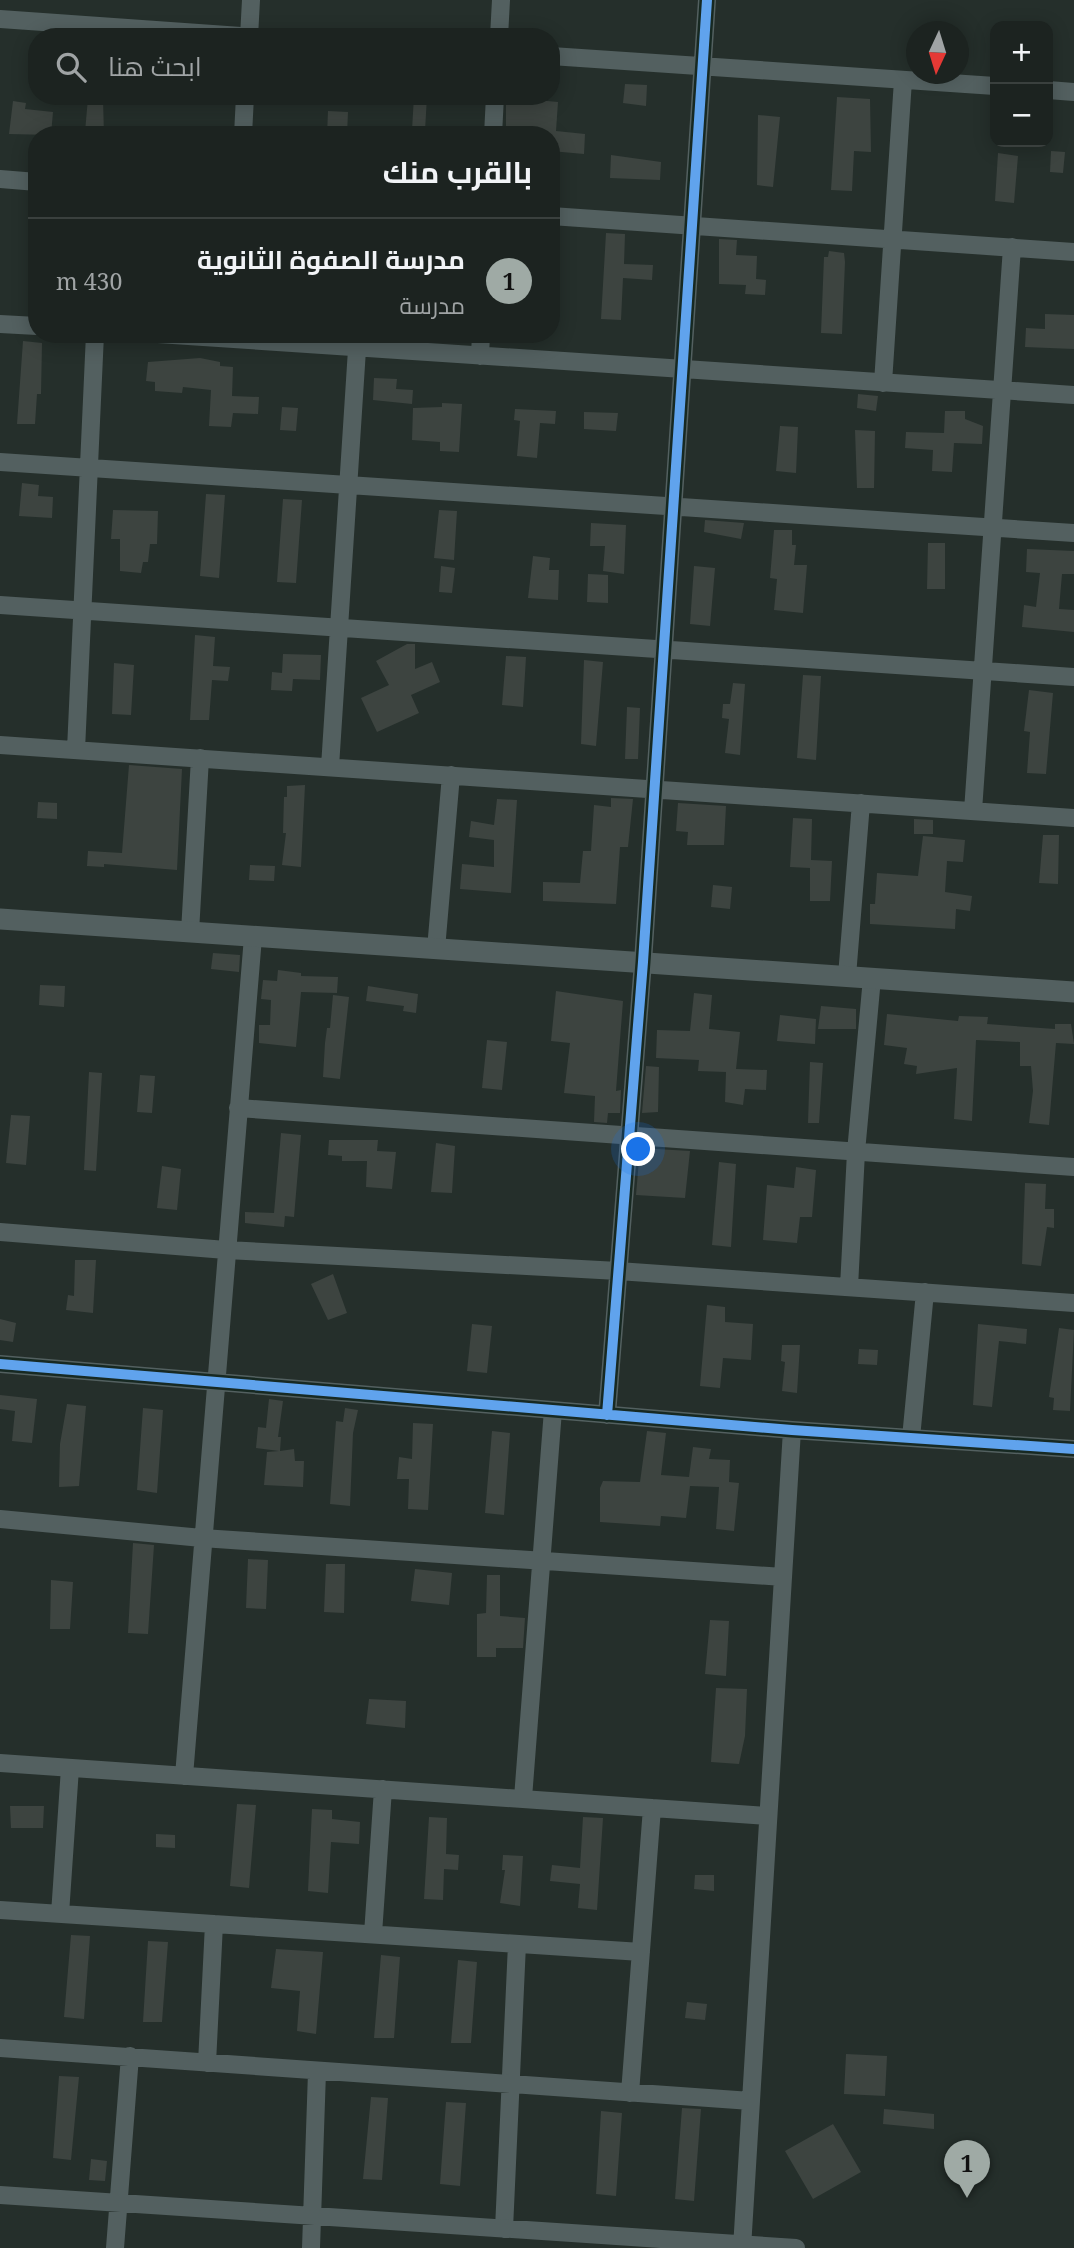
<!DOCTYPE html>
<html lang="ar">
<head>
<meta charset="utf-8">
<style>
	body { margin:0; font-family:"Noto Serif",Cairo,serif; background:#292f2d; color:#f1f3f6; direction:rtl }
	.controls { position:absolute; right:21px; top:21px; display:grid; overflow:hidden; border-radius:14px; box-shadow:0 4px 18px #0003 }
	.controls button { width:63px; height:63px; display:grid; place-items:center; padding:0; border:0; border-bottom:2px solid #3a403e; background:#1c2320; color:#f1f3f6; font:35px sans-serif }
	.compass { position:absolute; left:906px; top:21px; width:63px; height:63px; border-radius:50%; background:#1c2320; box-shadow:0 4px 18px #0003; rotate:184deg }
	.you { position:absolute; left:639px; top:1150px; width:24px; height:24px; margin:-18px; border:5px solid #fff; border-radius:50%; background:#1a73e8; box-shadow:0 0 0 10px #1a73e833 }
	.badge { display:grid; place-items:center; width:46px; height:46px; border-radius:50%; background:#9faaa5; color:#111; font-size:23px; font-weight:700 }
	.pin { position:absolute; translate:-50% -58px; filter:drop-shadow(0 2px 4px #0008) }
	.pin::after { content:''; position:absolute; top:37px; width:24px; height:21px; background:inherit; clip-path:polygon(0 0,100% 0,50% 100%) }
	.list { margin:0; padding:0; list-style:none }
	h2 { display:flex; justify-content:space-between; align-items:center; height:91px; margin:0; padding:0 28px; font-size:30px }
	h2 small { font-size:23px; font-weight:400; color:#a0a4a5 }
	.list li { display:grid; grid-template-columns:46px 1fr auto; gap:21px; align-items:center; box-sizing:border-box; height:126px; padding:0 28px; border-top:2px solid #3a403e }
	.list b { display:block; font-size:26px; white-space:nowrap }
	.list p { margin:0; font-size:23px; white-space:nowrap; color:#a0a4a5 }
	.list em { font-size:23px; font-style:normal; color:#a0a4a5 }
	.icon { flex:none; width:38px; height:38px; fill:none; stroke:currentColor; stroke-width:2; stroke-linecap:round; stroke-linejoin:round }
	.map { position:relative; flex:none; width:1074px; height:2248px; overflow:hidden; direction:ltr }
	.search { position:absolute; background:#1c2320; box-shadow:0 4px 18px #0003; left:28px; top:28px; width:532px; height:77px; display:flex; align-items:center; gap:18px; box-sizing:border-box; padding:0 24px; border-radius:28px; color:#a0a4a5; font-size:26px }
	.panel { position:absolute; background:#1c2320; box-shadow:0 4px 18px #0003; left:28px; top:126px; width:532px; height:217px; border-radius:28px; direction:rtl }
	.map>svg:first-child { display:block }
	.building { fill:#3d4440 }
	.lines { fill:none; stroke-linecap:round; stroke-linejoin:round }
	.minor { stroke:#536060; stroke-width:18 }
	.tertiary { stroke:#536060; stroke-width:21 }
	.cycleway-casing { stroke:#172922; stroke-width:15 }
	.cycleway { stroke:#60a3ed; stroke-width:10 }
</style>
</head>
<body>
<div class="map">
<svg width="1074" height="2248" viewBox="0 0 1074 2248">
	<rect width="100%" height="100%" fill="#252f2b"/>
	<!-- building -->
	<path class="building" d="M 625,84 L 647,85 L 646,106 L 623,103 Z
		M 414,96 L 427,96 L 425,131 L 412,130 Z
		M 506,97 L 558,102 L 556,131 L 585,134 L 584,154 L 551,151 L 551,135 L 506,128 Z
		M 837,97 L 870,99 L 871,152 L 854,151 L 852,191 L 831,190 Z
		M 88,98 L 103,99 L 104,135 L 85,132 Z
		M 13,101 L 26,103 L 25,109 L 53,112 L 51,135 L 9,134 Z
		M 328,111 L 348,112 L 347,135 L 327,135 Z
		M 758,115 L 780,117 L 773,187 L 757,185 Z
		M 1051,151 L 1065,152 L 1063,173 L 1050,172 Z
		M 998,153 L 1018,156 L 1014,203 L 995,201 Z
		M 611,155 L 661,162 L 660,180 L 610,178 Z
		M 606,233 L 625,234 L 624,264 L 653,265 L 652,280 L 623,278 L 621,320 L 601,319 Z
		M 719,239 L 737,240 L 736,255 L 757,256 L 756,279 L 766,280 L 765,295 L 745,294 L 746,285 L 719,284 Z
		M 829,251 L 844,253 L 845,262 L 842,334 L 821,333 L 824,257 L 828,257 Z
		M 1045,314 L 1074,315 L 1074,349 L 1025,347 L 1026,328 L 1045,329 Z
		M 23,341 L 42,343 L 41,394 L 37,394 L 35,424 L 17,424 Z
		M 200,358 L 220,362 L 220,366 L 233,367 L 232,396 L 259,397 L 258,414 L 233,413 L 231,427 L 209,426 L 211,390 L 183,387 L 182,393 L 155,391 L 155,382 L 146,381 L 148,362 Z
		M 374,378 L 397,379 L 396,389 L 413,390 L 412,404 L 373,400 Z
		M 858,394 L 878,396 L 876,411 L 857,408 Z
		M 442,403 L 462,404 L 459,452 L 440,451 L 440,442 L 412,440 L 413,408 L 442,407 Z
		M 282,407 L 298,408 L 296,431 L 280,430 Z
		M 515,409 L 556,411 L 555,424 L 540,423 L 537,458 L 517,456 L 520,421 L 514,420 Z
		M 945,411 L 965,411 L 965,419 L 983,426 L 982,444 L 954,443 L 952,472 L 932,471 L 933,450 L 905,448 L 906,432 L 944,433 Z
		M 584,412 L 618,413 L 616,431 L 584,429 Z
		M 780,426 L 798,427 L 796,473 L 776,471 Z
		M 855,430 L 875,431 L 874,488 L 857,488 Z
		M 22,483 L 39,485 L 38,496 L 53,497 L 52,518 L 19,516 Z
		M 206,494 L 225,495 L 219,578 L 200,576 Z
		M 283,499 L 302,500 L 296,583 L 277,582 Z
		M 113,510 L 158,511 L 157,544 L 150,544 L 148,562 L 143,562 L 141,573 L 120,571 L 120,539 L 111,539 Z
		M 439,510 L 457,511 L 454,560 L 434,558 Z
		M 705,520 L 744,523 L 741,539 L 704,532 Z
		M 591,523 L 626,525 L 624,574 L 603,571 L 605,546 L 590,546 Z
		M 774,530 L 792,530 L 792,545 L 796,545 L 794,565 L 807,565 L 803,613 L 774,610 L 777,579 L 770,578 Z
		M 928,543 L 945,543 L 945,589 L 927,589 Z
		M 1027,549 L 1074,551 L 1074,574 L 1062,574 L 1059,609 L 1074,610 L 1074,632 L 1022,627 L 1024,605 L 1036,607 L 1040,573 L 1026,572 Z
		M 533,556 L 550,558 L 549,570 L 559,570 L 558,600 L 528,598 Z
		M 441,566 L 455,568 L 452,593 L 439,592 Z
		M 694,566 L 715,568 L 710,626 L 690,624 Z
		M 588,574 L 608,575 L 608,603 L 587,602 Z
		M 195,635 L 215,637 L 213,666 L 230,667 L 228,681 L 212,680 L 209,720 L 190,720 Z
		M 407,644 L 415,644 L 415,669 L 432,662 L 440,682 L 411,695 L 419,713 L 377,732 L 361,698 L 389,685 L 376,661 Z
		M 283,654 L 321,655 L 320,680 L 293,679 L 292,691 L 271,690 L 272,672 L 282,673 Z
		M 506,656 L 526,657 L 523,707 L 502,705 Z
		M 584,660 L 603,662 L 596,746 L 581,744 Z
		M 114,663 L 134,665 L 131,715 L 112,714 Z
		M 803,675 L 821,676 L 816,760 L 797,758 Z
		M 733,683 L 745,684 L 740,755 L 725,753 L 729,719 L 722,718 L 723,704 L 730,704 Z
		M 1029,690 L 1053,693 L 1046,774 L 1027,773 L 1030,732 L 1024,731 Z
		M 627,707 L 640,708 L 638,759 L 625,759 Z
		M 129,765 L 182,769 L 177,870 L 104,864 L 104,867 L 87,866 L 88,851 L 122,853 Z
		M 305,785 L 301,867 L 282,865 L 286,833 L 283,833 L 284,797 L 287,797 L 287,786 Z
		M 611,798 L 633,799 L 628,847 L 620,847 L 616,904 L 543,901 L 543,882 L 580,883 L 583,851 L 591,851 L 594,805 L 611,807 Z
		M 497,799 L 517,800 L 511,893 L 460,889 L 462,864 L 494,867 L 494,840 L 469,837 L 471,821 L 494,825 Z
		M 38,802 L 57,803 L 57,819 L 37,818 Z
		M 678,803 L 726,806 L 724,845 L 687,845 L 688,832 L 676,831 Z
		M 793,818 L 812,819 L 811,860 L 832,861 L 830,901 L 810,901 L 810,868 L 790,867 Z
		M 914,819 L 933,820 L 933,834 L 914,834 Z
		M 1043,835 L 1059,835 L 1058,884 L 1039,883 Z
		M 923,836 L 965,840 L 963,862 L 947,861 L 945,892 L 972,896 L 970,911 L 956,909 L 955,929 L 870,924 L 870,904 L 875,904 L 877,873 L 918,876 Z
		M 250,865 L 275,866 L 274,881 L 249,880 Z
		M 713,885 L 732,887 L 730,909 L 711,907 Z
		M 213,953 L 240,955 L 239,972 L 211,969 Z
		M 278,970 L 301,973 L 301,976 L 338,977 L 337,993 L 301,992 L 296,1047 L 259,1043 L 259,1025 L 270,1025 L 271,1000 L 261,999 L 263,980 L 277,981 Z
		M 40,985 L 65,986 L 64,1007 L 39,1005 Z
		M 368,986 L 418,994 L 416,1013 L 403,1011 L 404,1006 L 366,1001 Z
		M 556,991 L 623,1001 L 616,1091 L 621,1090 L 620,1113 L 608,1113 L 607,1123 L 594,1122 L 595,1096 L 564,1093 L 570,1043 L 551,1041 Z
		M 694,993 L 712,995 L 709,1029 L 740,1032 L 736,1069 L 767,1070 L 766,1090 L 745,1089 L 743,1105 L 725,1102 L 726,1072 L 698,1071 L 699,1060 L 656,1058 L 657,1030 L 690,1031 Z
		M 333,995 L 349,997 L 340,1079 L 323,1077 L 325,1043 L 327,1028 L 330,1028 Z
		M 821,1006 L 856,1009 L 856,1029 L 818,1029 Z
		M 887,1014 L 958,1021 L 959,1016 L 988,1017 L 987,1024 L 1055,1029 L 1055,1024 L 1071,1024 L 1074,1044 L 1056,1043 L 1049,1125 L 1029,1123 L 1033,1091 L 1031,1066 L 1020,1066 L 1020,1042 L 976,1040 L 972,1121 L 954,1119 L 957,1068 L 916,1074 L 917,1066 L 904,1064 L 907,1048 L 884,1045 Z
		M 780,1015 L 816,1019 L 815,1044 L 777,1041 Z
		M 487,1040 L 507,1042 L 502,1090 L 482,1088 Z
		M 810,1062 L 823,1063 L 819,1123 L 808,1123 Z
		M 646,1066 L 659,1067 L 658,1112 L 642,1113 Z
		M 89,1072 L 102,1073 L 96,1171 L 84,1170 Z
		M 140,1075 L 155,1076 L 152,1113 L 137,1112 Z
		M 11,1115 L 30,1116 L 26,1165 L 6,1163 Z
		M 281,1133 L 301,1135 L 294,1217 L 285,1216 L 284,1227 L 245,1223 L 245,1212 L 274,1213 Z
		M 329,1140 L 378,1140 L 377,1151 L 396,1152 L 392,1189 L 366,1187 L 367,1161 L 342,1161 L 342,1156 L 328,1155 Z
		M 436,1143 L 455,1146 L 452,1193 L 431,1192 Z
		M 640,1148 L 690,1151 L 685,1198 L 636,1195 Z
		M 719,1162 L 736,1164 L 731,1247 L 712,1245 Z
		M 162,1166 L 181,1169 L 177,1210 L 157,1208 Z
		M 796,1167 L 816,1170 L 812,1217 L 800,1217 L 797,1243 L 763,1240 L 767,1185 L 794,1188 Z
		M 1025,1183 L 1046,1184 L 1045,1209 L 1054,1209 L 1054,1228 L 1047,1227 L 1041,1266 L 1022,1264 Z
		M 75,1260 L 96,1260 L 93,1313 L 66,1310 L 68,1295 L 74,1296 Z
		M 333,1274 L 347,1313 L 328,1320 L 311,1284 Z
		M 707,1305 L 725,1307 L 725,1322 L 753,1324 L 751,1360 L 723,1358 L 720,1388 L 700,1386 Z
		M 0,1319 L 16,1323 L 13,1342 L 0,1340 Z
		M 472,1324 L 492,1326 L 487,1373 L 467,1371 Z
		M 978,1324 L 1027,1329 L 1026,1344 L 999,1341 L 992,1407 L 973,1405 Z
		M 1059,1328 L 1074,1330 L 1070,1411 L 1053,1410 L 1054,1398 L 1049,1397 Z
		M 782,1345 L 800,1345 L 797,1393 L 782,1391 L 785,1362 L 781,1361 Z
		M 859,1349 L 878,1350 L 877,1365 L 858,1364 Z
		M 0,1395 L 37,1399 L 32,1443 L 12,1441 L 15,1411 L 0,1409 Z
		M 269,1399 L 283,1401 L 278,1437 L 281,1437 L 280,1451 L 294,1449 L 295,1461 L 304,1461 L 303,1487 L 264,1485 L 267,1452 L 279,1451 L 256,1448 L 258,1427 L 266,1428 Z
		M 67,1404 L 86,1406 L 79,1486 L 59,1487 L 60,1444 Z
		M 143,1408 L 163,1410 L 157,1493 L 137,1490 Z
		M 345,1408 L 358,1410 L 353,1433 L 350,1506 L 330,1504 L 336,1421 L 343,1422 Z
		M 413,1423 L 433,1424 L 428,1510 L 408,1509 L 409,1479 L 397,1479 L 399,1457 L 412,1459 Z
		M 492,1431 L 510,1433 L 504,1515 L 485,1513 Z
		M 647,1431 L 666,1433 L 661,1475 L 689,1477 L 693,1447 L 711,1449 L 709,1459 L 730,1460 L 729,1482 L 739,1483 L 734,1531 L 716,1529 L 719,1487 L 690,1486 L 686,1518 L 661,1516 L 660,1526 L 600,1522 L 600,1488 L 603,1481 L 640,1482 Z
		M 133,1543 L 154,1545 L 148,1634 L 128,1633 Z
		M 248,1559 L 268,1560 L 266,1609 L 246,1608 Z
		M 326,1564 L 345,1564 L 344,1613 L 324,1612 Z
		M 415,1569 L 452,1573 L 449,1605 L 411,1601 Z
		M 487,1575 L 500,1575 L 500,1616 L 525,1618 L 523,1648 L 496,1648 L 496,1657 L 477,1657 L 477,1614 L 486,1613 Z
		M 51,1580 L 73,1582 L 70,1629 L 50,1629 Z
		M 710,1620 L 729,1621 L 726,1676 L 705,1674 Z
		M 716,1688 L 747,1689 L 745,1736 L 739,1764 L 711,1762 Z
		M 369,1699 L 406,1701 L 405,1728 L 366,1724 Z
		M 237,1804 L 256,1805 L 249,1888 L 230,1886 Z
		M 10,1806 L 44,1806 L 43,1828 L 11,1828 Z
		M 312,1809 L 332,1810 L 332,1819 L 360,1822 L 359,1844 L 331,1842 L 328,1893 L 308,1891 Z
		M 429,1817 L 447,1818 L 446,1854 L 459,1855 L 458,1870 L 444,1869 L 443,1900 L 424,1899 Z
		M 583,1817 L 603,1818 L 597,1910 L 578,1908 L 580,1884 L 550,1881 L 552,1865 L 580,1868 Z
		M 156,1834 L 175,1835 L 175,1848 L 156,1847 Z
		M 503,1855 L 523,1856 L 520,1906 L 500,1903 L 505,1870 L 502,1870 Z
		M 695,1875 L 714,1875 L 714,1891 L 694,1889 Z
		M 71,1935 L 90,1936 L 84,2019 L 64,2017 Z
		M 148,1941 L 168,1942 L 162,2022 L 143,2022 Z
		M 276,1949 L 323,1952 L 316,2034 L 297,2031 L 300,1991 L 271,1988 Z
		M 381,1955 L 400,1957 L 394,2038 L 374,2038 Z
		M 458,1960 L 477,1962 L 471,2043 L 451,2043 Z
		M 687,2002 L 707,2004 L 705,2020 L 685,2018 Z
		M 846,2054 L 887,2056 L 885,2096 L 844,2094 Z
		M 59,2076 L 79,2077 L 71,2160 L 53,2158 Z
		M 371,2097 L 388,2098 L 382,2180 L 363,2179 Z
		M 446,2102 L 466,2103 L 460,2186 L 440,2184 Z
		M 682,2108 L 701,2109 L 694,2201 L 675,2199 Z
		M 884,2109 L 934,2114 L 934,2129 L 883,2124 Z
		M 601,2111 L 622,2113 L 616,2196 L 596,2194 Z
		M 833,2124 L 861,2172 L 813,2199 L 785,2151 Z
		M 91,2159 L 107,2161 L 105,2181 L 89,2180 Z"/>
	<g class="lines">
		<!-- minor -->
		<path class="minor" d="M 0,19 L 255,37
			M 249,37 L 251,0
			M 499,37 L 501,0
			M 551,56 L 995,86
			M 1048,90 L 1074,92
			M 243,135 L 245,96
			M 493,135 L 495,96
			M 0,179 L 37,182
			M 551,216 L 1074,252
			M 0,324 L 37,326
			M 158,334 L 1074,395
			M 480,356 L 481,334
			M 883,383 L 903,80
			M 0,462 L 1074,533
			M 0,605 L 1074,677
			M 0,745 L 1074,818
			M 76,750 L 95,334
			M 330,767 L 358,334
			M 973,811 L 1012,247
			M 190,932 L 200,758
			M 436,949 L 451,775
			M 847,976 L 861,803
			M 238,1108 L 1074,1167
			M 0,1232 L 226,1250 L 618,1271 L 1074,1303
			M 849,1287 L 856,1152 L 872,978
			M 0,1364 L 792,1430 L 1074,1449
			M 607,1415 L 643,962 L 707,0
			M 911,1438 L 925,1292
			M 0,1519 L 202,1538 L 783,1577
			M 0,1763 L 768,1816
			M 184,1776 L 253,937
			M 523,1798 L 553,1410
			M 0,1910 L 641,1952
			M 60,1914 L 70,1768
			M 373,1934 L 383,1789
			M 0,2048 L 751,2101
			M 207,2063 L 214,1924
			M 630,2093 L 652,1808
			M 0,2195 L 796,2248
			M 504,2229 L 517,1944
			M 115,2248 L 130,2056
			M 311,2248 L 317,2072
			M 742,2248 L 792,1430"/>
		<!-- tertiary -->
		<path class="tertiary" d="M 0,919 L 1074,992"/>
		<defs>
			<path id="cycleway" d="M 0,1364 L 792,1430 L 1074,1449
				M 607,1415 L 643,962 L 707,0"/>
		</defs>
		<!-- cycleway casing -->
		<use href="#cycleway" class="cycleway-casing"/>
		<!-- cycleway -->
		<use href="#cycleway" class="cycleway"/>
	</g>
</svg>
<div class="controls">
<button>+</button>
<button>−</button>
</div>
<svg class="compass" viewBox="-18 -18 36 36"><path d="M0-13l5 13h-10z" fill="#e53935"/><path d="M0 13l5-13h-10z" fill="#a0a4a5"/></svg>
<div class="you"></div>
<div class="pin badge" style="left:967px;top:2198px">1</div>
<div class="search"><svg class="icon" aria-label="search" viewBox="0 0 24 24"><circle cx="10" cy="10" r="6"/><path d="M15 15l6 6"/></svg>ابحث هنا</div>
<section class="panel">
<h2>بالقرب منك<small></small></h2>
<ul class="list">
<li><span class="badge">1</span><div><b>مدرسة الصفوة الثانوية</b><p>مدرسة</p></div><em>430 m</em></li>
</ul>
</section>
</div>
</body>
</html>
